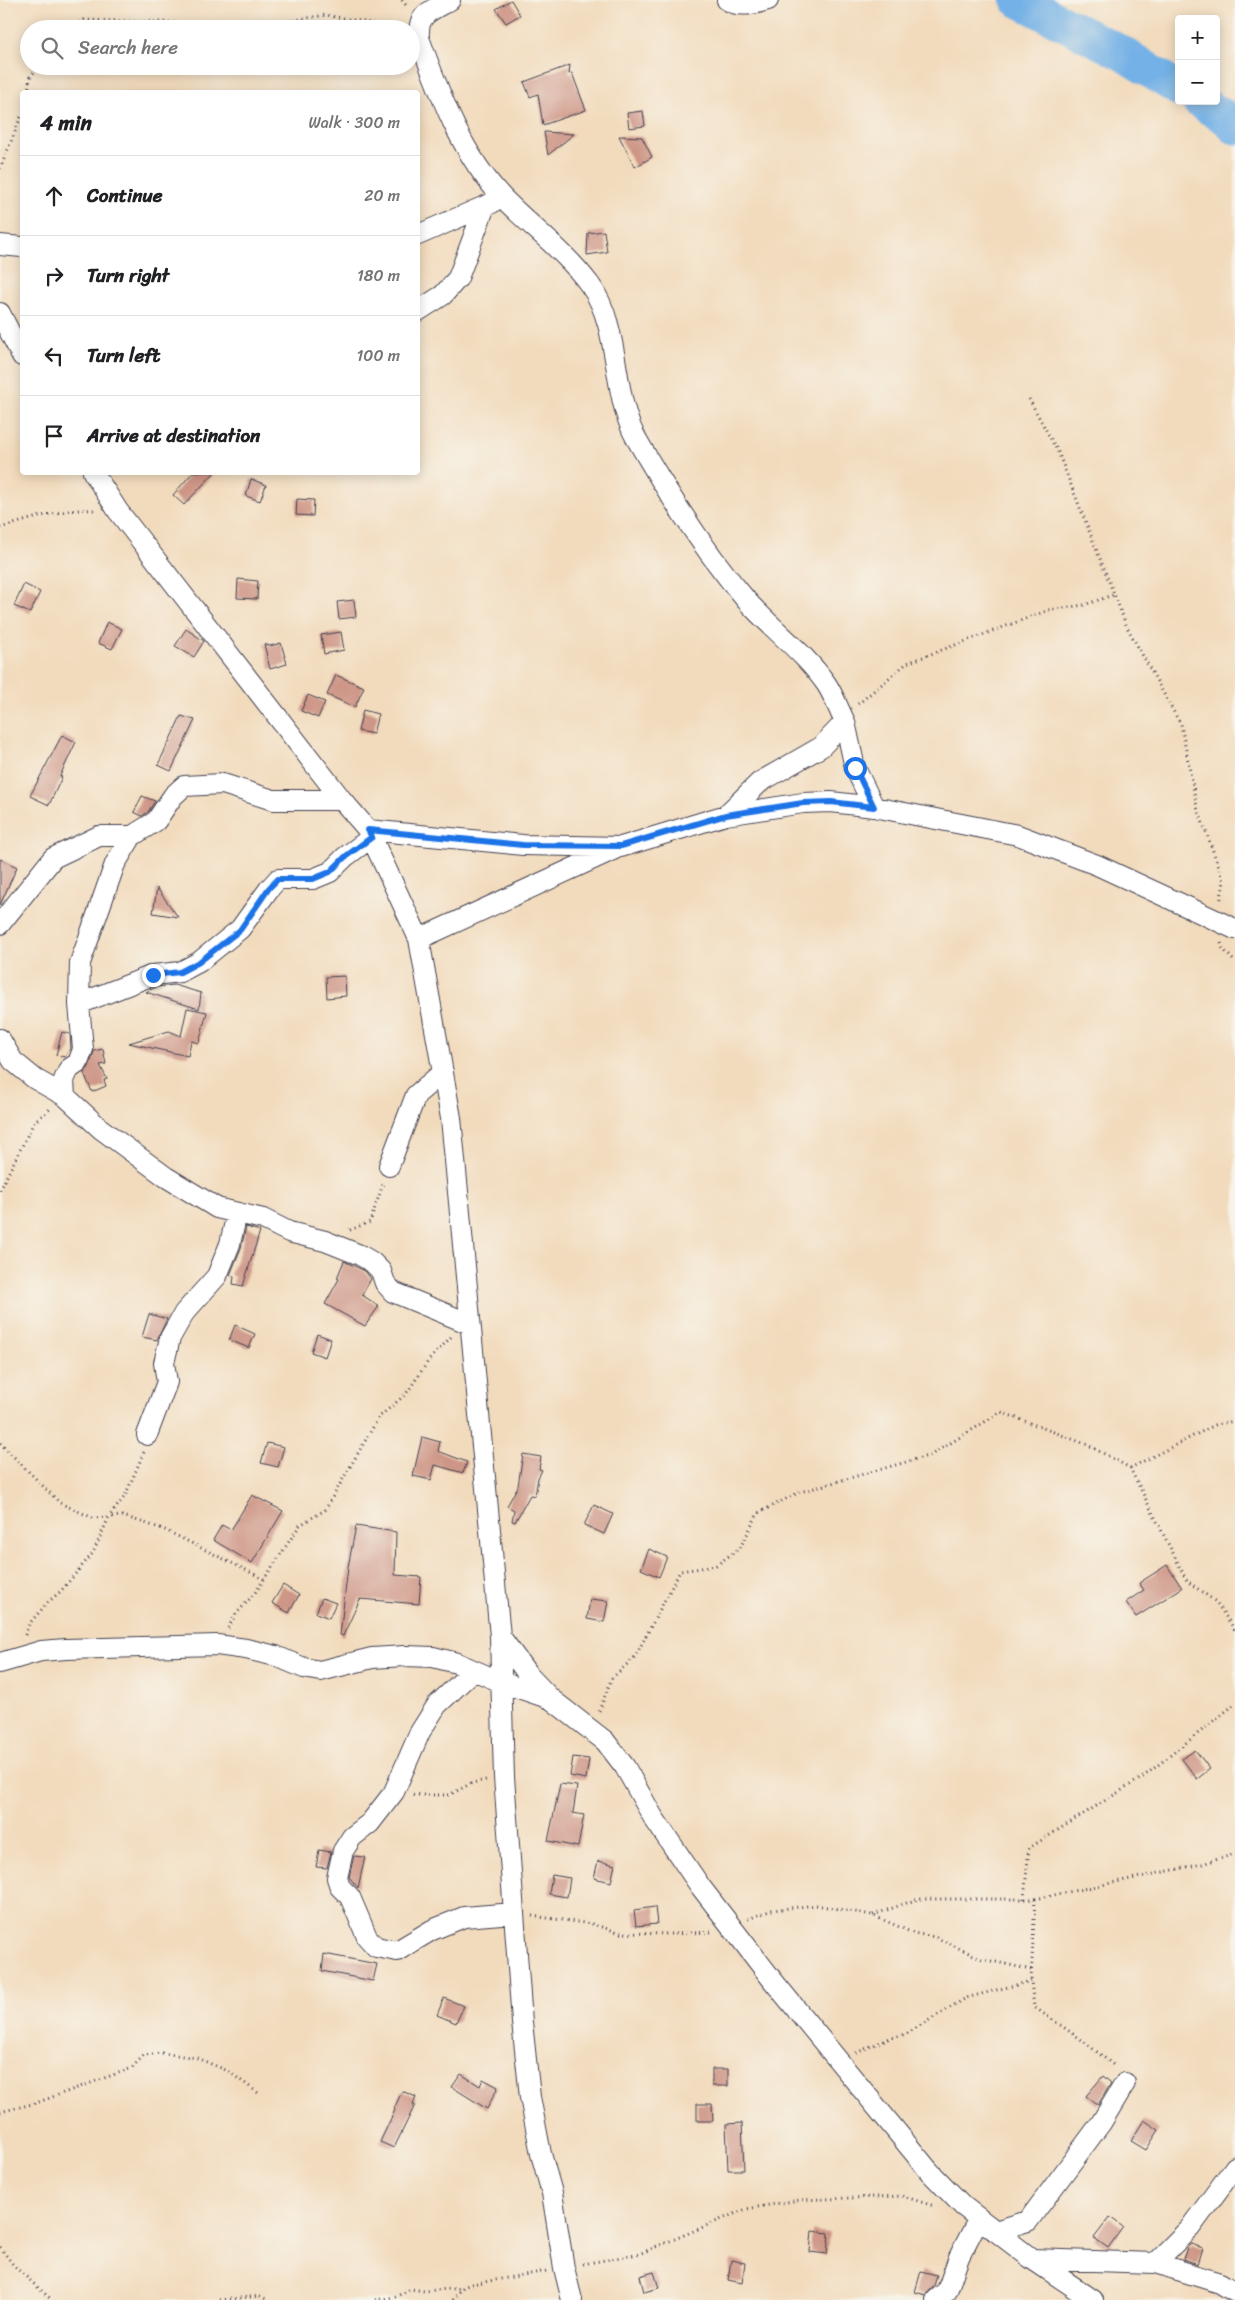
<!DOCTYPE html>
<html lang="en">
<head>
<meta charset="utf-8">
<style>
	body { margin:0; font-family:Sriracha,sans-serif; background:#f2f2f2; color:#202124 }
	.controls { position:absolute; right:15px; top:15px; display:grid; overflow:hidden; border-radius:5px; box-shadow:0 2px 12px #0003 }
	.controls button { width:45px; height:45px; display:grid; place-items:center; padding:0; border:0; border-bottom:1px solid #e0e0e0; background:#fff; color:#202124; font:25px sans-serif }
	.stop { position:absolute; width:15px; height:15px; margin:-11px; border:4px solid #1a73e8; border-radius:50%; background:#fff }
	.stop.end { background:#1a73e8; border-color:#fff; box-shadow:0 1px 5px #0008 }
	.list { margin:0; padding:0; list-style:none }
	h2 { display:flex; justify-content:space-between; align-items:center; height:65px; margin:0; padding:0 20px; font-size:21px }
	h2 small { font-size:16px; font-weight:400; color:#757577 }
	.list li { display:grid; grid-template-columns:32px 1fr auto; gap:15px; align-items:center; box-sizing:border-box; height:80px; padding:0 20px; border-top:1px solid #e0e0e0 }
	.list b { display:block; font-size:19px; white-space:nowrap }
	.list em { font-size:16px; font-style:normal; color:#757577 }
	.icon { flex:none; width:28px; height:28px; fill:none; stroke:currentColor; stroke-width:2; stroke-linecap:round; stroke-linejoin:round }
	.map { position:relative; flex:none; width:1235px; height:2300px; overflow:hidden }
	.search { position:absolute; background:#fff; box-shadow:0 2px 12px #0003; left:20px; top:20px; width:400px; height:55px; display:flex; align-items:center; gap:12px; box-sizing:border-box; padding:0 18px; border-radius:28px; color:#757577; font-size:19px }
	.panel { position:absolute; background:#fff; box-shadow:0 2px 12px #0003; left:20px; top:90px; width:400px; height:385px; border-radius:5px }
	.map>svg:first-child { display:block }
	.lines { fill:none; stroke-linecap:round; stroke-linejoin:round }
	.river { stroke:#73b1e6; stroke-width:35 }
	.building { fill:#ce9687 }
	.minor-casing { stroke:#413e4e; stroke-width:22 }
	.path { stroke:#413e4e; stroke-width:3; stroke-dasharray:1 4; stroke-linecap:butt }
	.minor { stroke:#fff; stroke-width:20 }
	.route { stroke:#1a73e8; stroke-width:6 }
</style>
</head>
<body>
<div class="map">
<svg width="1235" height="2300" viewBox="0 0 1235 2300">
	<rect width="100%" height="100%" fill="#f7f3e8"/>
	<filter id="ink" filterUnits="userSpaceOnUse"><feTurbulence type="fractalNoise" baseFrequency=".02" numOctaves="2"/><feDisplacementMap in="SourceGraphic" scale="10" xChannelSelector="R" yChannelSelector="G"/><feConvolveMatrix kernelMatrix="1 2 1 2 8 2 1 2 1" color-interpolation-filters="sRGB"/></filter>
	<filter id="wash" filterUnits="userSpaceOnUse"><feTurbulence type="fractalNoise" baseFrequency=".0096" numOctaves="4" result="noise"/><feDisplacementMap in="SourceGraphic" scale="20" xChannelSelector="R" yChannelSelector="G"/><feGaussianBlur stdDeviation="1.12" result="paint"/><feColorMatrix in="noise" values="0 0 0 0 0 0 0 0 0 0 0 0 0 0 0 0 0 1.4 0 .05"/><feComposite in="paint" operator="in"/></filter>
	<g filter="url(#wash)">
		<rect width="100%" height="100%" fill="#f2dbbd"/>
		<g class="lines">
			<!-- river -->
			<path class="river" d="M 1018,0 L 1122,53 L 1179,89
				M 1199,101 L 1229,120 L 1235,127"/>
		</g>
		<g id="blocks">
			<!-- building -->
			<path class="building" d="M 511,0 L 520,15 L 506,23 L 496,9 Z
				M 570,65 L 569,74 L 572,73 L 586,110 L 543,125 L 538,94 L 530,97 L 524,82 Z
				M 643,111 L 645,126 L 629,128 L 627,113 Z
				M 544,132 L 574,134 L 548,155 Z
				M 619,136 L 642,137 L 652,157 L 635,167 Z
				M 604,231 L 607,252 L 587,255 L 588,233 Z
				M 193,472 L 215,472 L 184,505 L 173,495 Z
				M 251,479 L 266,485 L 260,501 L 246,496 Z
				M 297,499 L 314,500 L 313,516 L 296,515 Z
				M 238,579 L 258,581 L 257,599 L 237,598 Z
				M 24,584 L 40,592 L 30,613 L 14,606 Z
				M 354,600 L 356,617 L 339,619 L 337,602 Z
				M 107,622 L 122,629 L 112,649 L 98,643 Z
				M 186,629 L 204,641 L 194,657 L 175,646 Z
				M 341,632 L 344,650 L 324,654 L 321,635 Z
				M 281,643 L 287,664 L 270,669 L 264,644 L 270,646 Z
				M 336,675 L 364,687 L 355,707 L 327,695 Z
				M 308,695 L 325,702 L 318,718 L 301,711 Z
				M 363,710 L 378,714 L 373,734 L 358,731 Z
				M 181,716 L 195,720 L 171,771 L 158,765 Z
				M 62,735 L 76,742 L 60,776 L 62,777 L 49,805 L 30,796 Z
				M 142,796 L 155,801 L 148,812 L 142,816 L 134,812 Z
				M 0,859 L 17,867 L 0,905 Z
				M 157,888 L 178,917 L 153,913 Z
				M 345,976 L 346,996 L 327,998 L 326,977 Z
				M 174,985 L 201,993 L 199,1009 L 146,992 L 156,987 Z
				M 187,1008 L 207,1012 L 199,1043 L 191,1041 L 188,1056 L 129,1043 L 169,1031 L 181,1036 Z
				M 62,1032 L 70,1034 L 71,1047 L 65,1057 L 56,1055 Z
				M 103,1049 L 106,1064 L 100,1065 L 107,1079 L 104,1080 L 106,1086 L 92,1092 L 84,1073 L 89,1067 L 94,1051 Z
				M 246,1227 L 260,1231 L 243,1286 L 233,1284 L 234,1277 L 230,1275 L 241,1248 Z
				M 344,1261 L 365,1271 L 371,1279 L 362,1295 L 379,1306 L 365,1326 L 325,1304 L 339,1279 L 337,1278 Z
				M 149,1314 L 167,1319 L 157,1340 L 142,1337 Z
				M 235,1325 L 255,1334 L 249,1348 L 229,1340 Z
				M 317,1334 L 331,1339 L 325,1357 L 311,1352 Z
				M 422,1437 L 440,1442 L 438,1451 L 467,1462 L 463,1473 L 435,1465 L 431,1480 L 413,1476 Z
				M 267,1443 L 284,1447 L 278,1467 L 261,1463 Z
				M 523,1454 L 541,1457 L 539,1469 L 542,1470 L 538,1478 L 535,1496 L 530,1495 L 515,1522 L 512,1521 L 514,1510 L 507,1506 L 518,1486 Z
				M 252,1495 L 283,1511 L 252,1563 L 213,1540 L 222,1525 L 231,1530 Z
				M 594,1505 L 613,1514 L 604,1534 L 584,1525 Z
				M 356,1526 L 396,1532 L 395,1575 L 421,1577 L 419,1604 L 360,1599 L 343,1636 L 340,1635 L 348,1567 Z
				M 649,1549 L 667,1557 L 659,1577 L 641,1569 Z
				M 1167,1565 L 1182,1588 L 1136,1617 L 1126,1602 L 1144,1590 L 1139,1583 Z
				M 283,1585 L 299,1595 L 289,1613 L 272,1603 Z
				M 322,1598 L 336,1603 L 329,1618 L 316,1613 Z
				M 590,1599 L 608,1601 L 604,1622 L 587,1619 Z
				M 1195,1750 L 1210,1769 L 1197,1779 L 1182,1759 Z
				M 573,1757 L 589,1759 L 586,1779 L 570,1776 Z
				M 560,1784 L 577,1786 L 573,1813 L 584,1815 L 578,1847 L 548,1841 Z
				M 319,1850 L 331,1852 L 327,1868 L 316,1867 Z
				M 354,1856 L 365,1857 L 358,1888 L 349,1877 Z
				M 598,1861 L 615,1865 L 611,1882 L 594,1878 Z
				M 552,1875 L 570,1878 L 567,1897 L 549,1894 Z
				M 655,1907 L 657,1924 L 636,1926 L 634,1910 Z
				M 324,1954 L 377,1964 L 373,1981 L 322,1971 Z
				M 444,1998 L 464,2006 L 456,2023 L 437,2015 Z
				M 712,2069 L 728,2069 L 728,2086 L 712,2086 Z
				M 461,2074 L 480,2086 L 483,2079 L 498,2087 L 487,2109 L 452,2087 Z
				M 1103,2076 L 1111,2083 L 1098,2105 L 1086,2096 Z
				M 402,2091 L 416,2097 L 413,2105 L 415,2105 L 394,2148 L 380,2142 L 395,2110 L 394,2109 Z
				M 697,2104 L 712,2104 L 713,2121 L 697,2121 Z
				M 1144,2120 L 1159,2130 L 1146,2150 L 1131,2141 Z
				M 742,2123 L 744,2170 L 728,2170 L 726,2124 Z
				M 1110,2217 L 1123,2227 L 1108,2248 L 1094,2238 Z
				M 812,2231 L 829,2233 L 827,2254 L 810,2252 Z
				M 1191,2244 L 1203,2248 L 1198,2264 L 1183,2259 L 1187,2248 Z
				M 731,2260 L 745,2263 L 742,2283 L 728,2280 Z
				M 921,2271 L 937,2275 L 934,2286 L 926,2295 L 915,2292 Z
				M 654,2272 L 659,2288 L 644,2292 L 640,2276 Z"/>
		</g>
	</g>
	<g filter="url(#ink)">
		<use href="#blocks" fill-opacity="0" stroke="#413e4e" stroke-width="1"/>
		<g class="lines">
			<defs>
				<path id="minor" d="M 450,0 C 431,11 417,13 419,38 C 440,94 460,152 502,197 C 531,227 565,251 590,285 C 621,327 611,392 636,438 C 668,494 705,552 747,601 C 772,629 806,654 827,685 C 834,696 839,710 845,722 L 821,747 L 760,782 L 726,815
					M 727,0 C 739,8 755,4 768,0
					M 418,235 L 492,203
					M 0,245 L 22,247
					M 418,311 L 443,295 L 458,278 L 485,206
					M 0,313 L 22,356
					M 93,472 L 118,511 L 342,800 L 368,830 L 419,939 L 451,1118 L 500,1636 L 504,1777 L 522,2022 L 530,2097 L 541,2154 L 552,2193 L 564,2268 L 572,2300
					M 845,722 L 855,768 L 874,807
					M 342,800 L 273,800 L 223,784 L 184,786 L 173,796 L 156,821 L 132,836 L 115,864 L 80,963 L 79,1004 L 83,1049 L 78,1063 L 69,1069 L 64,1080 L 65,1096 L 101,1129 L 166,1177 L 217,1208 L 263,1219 L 289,1232 L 325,1241 L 360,1255 L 372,1262 L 381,1271 L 385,1283 L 393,1292 L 470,1324
					M 368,830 L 523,845 L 621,847 L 726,815 L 803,803 L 831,802 L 874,807 L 1018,835 L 1097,865 L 1235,929
					M 0,924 L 53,858 L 99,836 L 132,836
					M 419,939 L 615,849
					M 79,1004 L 153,975 L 180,972 L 199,962 L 240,929 L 269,889 L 278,879 L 313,879 L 330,872 L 345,857 L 372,837
					M 0,1039 L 13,1061 L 35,1079 L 65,1096
					M 389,1166 L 416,1095 L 443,1072
					M 147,1435 L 167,1382 L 164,1363 L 170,1338 L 184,1313 L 217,1276 L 230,1244 L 237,1213
					M 500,1636 L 529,1676 L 550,1698
					M 0,1663 L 41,1651 L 66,1649 L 217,1645 L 246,1649 L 276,1656 L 304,1668 L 320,1671 L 372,1658 L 405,1656 L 433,1657 L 457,1663 L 501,1682 L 551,1699 L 605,1741 L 625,1767 L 653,1817 L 700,1886 L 774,1982 L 929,2171 L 963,2206 L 1032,2259 L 1093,2300
					M 473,1671 L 437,1705 L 420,1732 L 394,1792 L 370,1823 L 352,1837 L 343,1851 L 337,1878 L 340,1887 L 350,1897 L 367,1937 L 376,1947 L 397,1951 L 432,1930 L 464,1917 L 514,1913
					M 995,2231 L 1028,2221 L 1101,2123 L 1125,2083
					M 1032,2259 L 1155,2263 L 1220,2283 L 1235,2292
					M 1155,2263 L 1190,2228 L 1235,2167
					M 936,2300 L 947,2291 L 959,2257 L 979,2218"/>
			</defs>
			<!-- minor casing -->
			<use href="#minor" class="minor-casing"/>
			<!-- path -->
			<path class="path" d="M 402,0 L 408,8
				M 66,29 L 84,20 L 232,24 L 289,21 L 326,15 L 392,27 L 401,26
				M 28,92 L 30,77 L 39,66
				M 0,169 L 22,114
				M 1029,399 L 1058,452 L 1127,627 L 1181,725 L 1197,807 L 1224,881 L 1220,903
				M 0,528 C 31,519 63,508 95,510
				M 858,704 L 907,663 L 1049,610 L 1084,605 L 1113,595
				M 1221,943 L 1223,949 L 1235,962
				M 0,1190 L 34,1122 L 50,1109
				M 350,1230 L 370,1222 L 383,1184
				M 0,1443 L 60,1503 L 93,1518 L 123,1516 L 163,1529 L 264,1579
				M 1130,1468 L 1217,1424 L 1235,1421
				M 228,1628 L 236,1614 L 255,1593 L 300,1525 L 325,1510 L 379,1417 L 406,1394 L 429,1360 L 451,1337
				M 25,1635 L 29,1624 L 49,1601 L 60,1592 L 93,1553 L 109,1517 L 125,1496 L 144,1452
				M 599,1711 L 612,1678 L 635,1657 L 680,1571 L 715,1566 L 740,1548 L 758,1513 L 800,1492 L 931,1455 L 1001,1412 L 1088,1445 L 1130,1468 L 1187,1581 L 1216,1602 L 1235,1630
				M 413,1795 L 449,1795 L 472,1783 L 486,1780
				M 1024,1899 L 1029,1848 L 1143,1777 L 1235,1704
				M 1035,1899 L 1031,1981 L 1034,2007 L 1082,2040 L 1116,2067
				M 873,1915 L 918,1899 L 1035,1899 L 1202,1864 L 1235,1854
				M 532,1916 L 592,1924 L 621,1933 L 673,1934 L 711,1932
				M 748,1919 L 772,1910 L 816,1905 L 872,1915 L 913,1933 L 935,1937 L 982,1959 L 1032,1970
				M 856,2053 L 887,2039 L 906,2034 L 966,1998 L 1031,1981
				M 0,2112 L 36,2103 L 132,2068 L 144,2055 L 161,2053 L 197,2058 L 228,2071 L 261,2095
				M 0,2247 L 14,2266 L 52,2300
				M 583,2264 L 639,2254 L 746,2209 L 799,2200 L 902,2196 L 934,2206
				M 220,2300 L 260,2296 L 268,2300
				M 375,2300 L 395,2297 L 411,2289 L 424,2291 L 463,2288
				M 453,2300 L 463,2287 L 472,2284 L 547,2271"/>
			<!-- minor -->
			<use href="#minor" class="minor"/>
		</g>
	</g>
	<g class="lines" filter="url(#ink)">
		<!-- route -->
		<path class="route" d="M 153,975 L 180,972 L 199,962 L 240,930 L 269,888 L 278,879 L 313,879 L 330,872 L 345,857 L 372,837 L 368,830 L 523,845 L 621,846 L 726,815 L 803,803 L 831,802 L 874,807 L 855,768"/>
	</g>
</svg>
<div class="controls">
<button>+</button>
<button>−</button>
</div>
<div class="stop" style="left:855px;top:768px"></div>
<div class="stop end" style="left:153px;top:975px"></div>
<div class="search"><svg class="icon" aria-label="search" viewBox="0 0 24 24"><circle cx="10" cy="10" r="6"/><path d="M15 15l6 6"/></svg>Search here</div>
<section class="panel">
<h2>4 min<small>Walk · 300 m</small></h2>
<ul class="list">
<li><svg class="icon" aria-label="ahead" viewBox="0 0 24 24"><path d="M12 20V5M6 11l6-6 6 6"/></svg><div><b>Continue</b></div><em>20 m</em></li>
<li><svg class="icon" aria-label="right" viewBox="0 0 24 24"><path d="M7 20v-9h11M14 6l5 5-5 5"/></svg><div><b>Turn right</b></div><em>180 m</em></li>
<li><svg class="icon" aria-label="left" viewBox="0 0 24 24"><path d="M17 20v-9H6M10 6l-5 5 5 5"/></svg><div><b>Turn left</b></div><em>100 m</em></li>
<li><svg class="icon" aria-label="arrive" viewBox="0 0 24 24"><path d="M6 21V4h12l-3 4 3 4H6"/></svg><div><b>Arrive at destination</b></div></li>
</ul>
</section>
</div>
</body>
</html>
